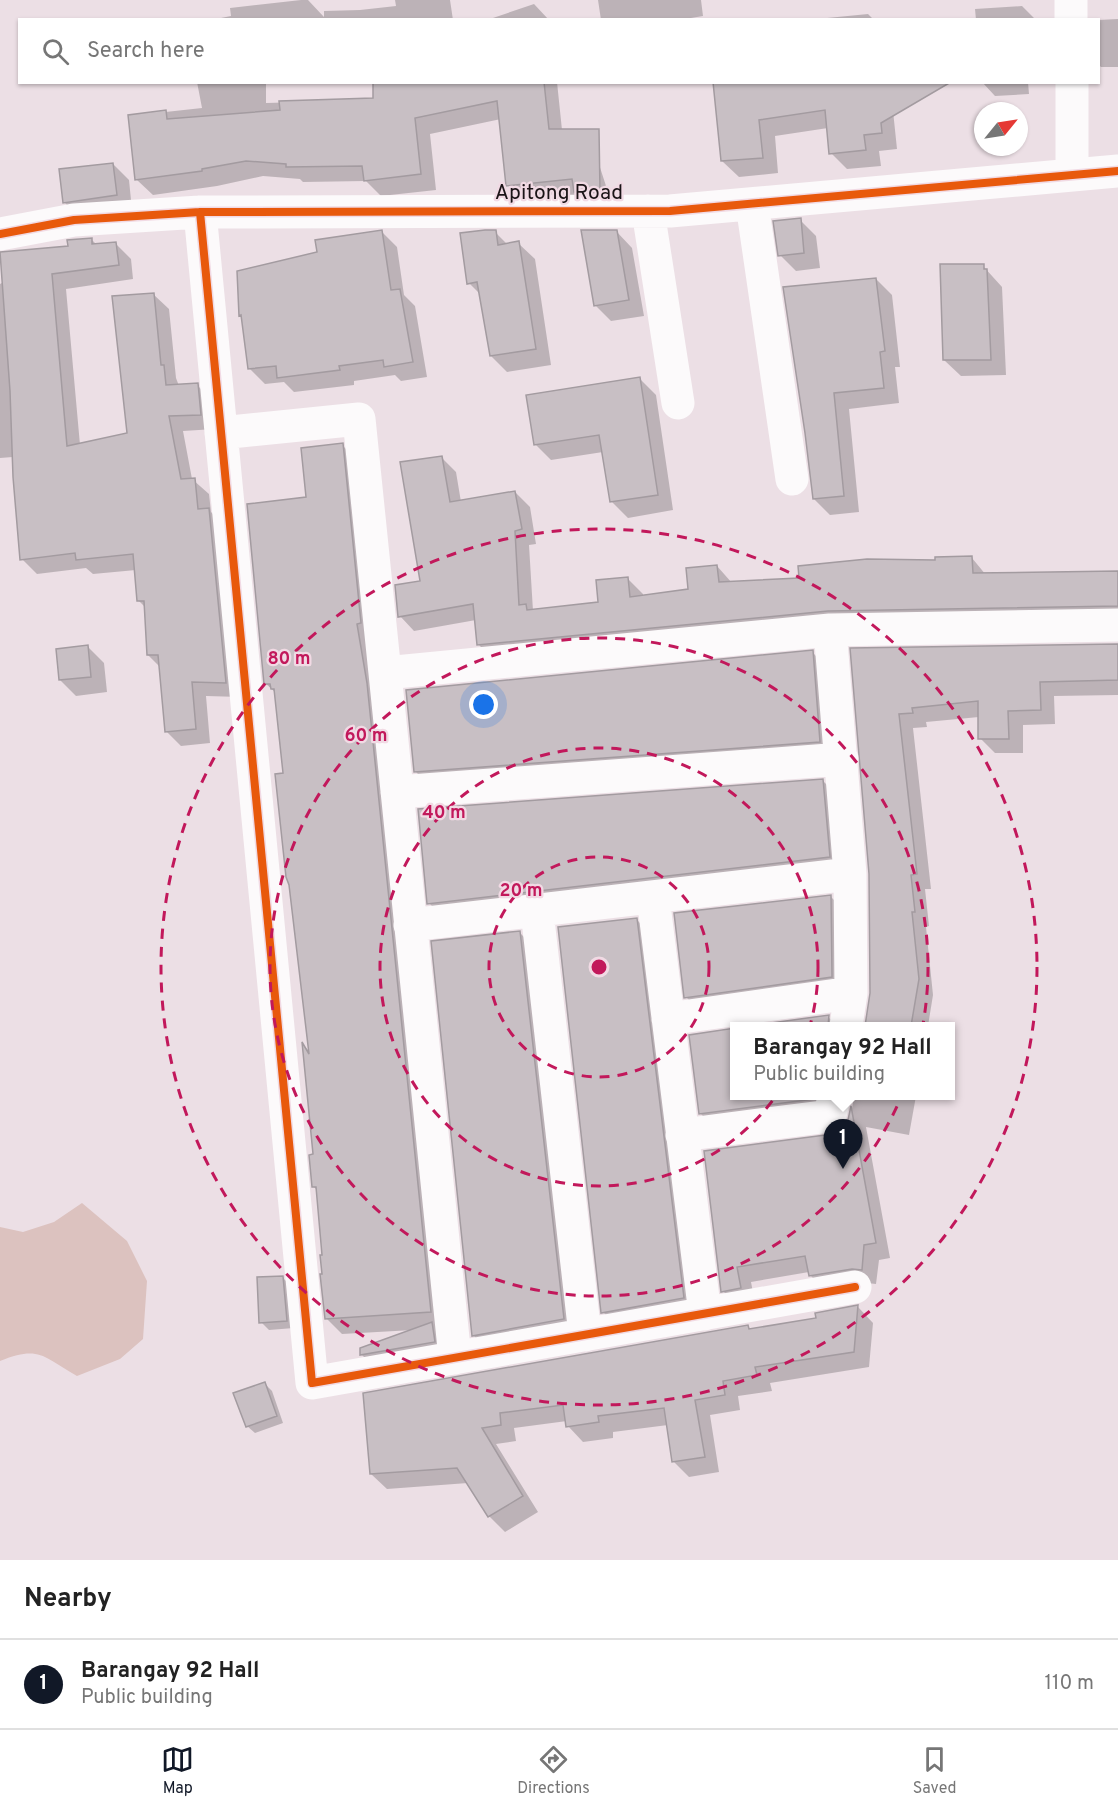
<!DOCTYPE html>
<html lang="en">
<head>
<meta charset="utf-8">
<style>
	body { margin:0; font-family:Overpass,sans-serif; background:#f6f6f6; color:#222 }
	.compass { position:absolute; left:974px; top:102px; width:54px; height:54px; border-radius:50%; background:#fff; box-shadow:0 2px 4px #0004; rotate:60deg }
	.you { position:absolute; left:484px; top:705px; width:21px; height:21px; margin:-15px; border:4px solid #fff; border-radius:50%; background:#1a73e8; box-shadow:0 0 0 9px #1a73e833 }
	.badge { display:grid; place-items:center; width:39px; height:39px; border-radius:50%; background:#111827; color:#fff; font-size:20px; font-weight:700 }
	.pin { position:absolute; translate:-50% -50px; filter:drop-shadow(0 2px 3px #0008) }
	.pin::after { content:''; position:absolute; top:32px; width:21px; height:18px; background:inherit; clip-path:polygon(0 0,100% 0,50% 100%) }
	.popup { position:absolute; left:730px; top:1022px; width:225px; height:78px; box-sizing:border-box; display:grid; place-content:center; border-radius:0px; background:#fff; filter:drop-shadow(0 2px 4px #0005); font-size:20px; white-space:nowrap; color:#767676 }
	.popup b { font-size:22px; color:#222 }
	.popup::after { content:''; position:absolute; left:50%; top:100%; margin-left:-12px; border:12px solid transparent; border-top-color:#fff }
	.list { margin:0; padding:0; list-style:none }
	h2 { display:flex; justify-content:space-between; align-items:center; height:78px; margin:0; padding:0 24px; font-size:26px }
	h2 small { font-size:20px; font-weight:400; color:#767676 }
	.list li { display:grid; grid-template-columns:39px 1fr auto; gap:18px; align-items:center; box-sizing:border-box; height:90px; padding:0 24px; border-top:2px solid #e0e0e0 }
	.list b { display:block; font-size:22px; white-space:nowrap }
	.list p { margin:0; font-size:20px; white-space:nowrap; color:#767676 }
	.list em { font-size:20px; font-style:normal; color:#767676 }
	.icon { flex:none; width:33px; height:33px; fill:none; stroke:currentColor; stroke-width:2; stroke-linecap:round; stroke-linejoin:round }
	.map { position:relative; flex:none; width:1118px; height:1560px; overflow:hidden }
	.search { position:absolute; background:#fff; box-shadow:0 2px 4px #0004; left:18px; right:18px; top:18px; height:66px; display:flex; align-items:center; gap:15px; box-sizing:border-box; padding:0 21px; border-radius:0px; color:#767676; font-size:22px }
	.sheet { height:168px; background:#fff }
	nav { display:flex; justify-content:space-around; align-items:center; box-sizing:border-box; height:84px; border-top:2px solid #e0e0e0; background:#fff; font-size:16px; color:#767676 }
	nav a { display:grid; justify-items:center; gap:3px }
	nav .on { color:#111827 }
	.map>svg:first-child { display:block }
	.green { fill:#dcc2bf }
	.shadow { fill:#0003 }
	.building { fill:#c8bfc4; stroke:#a39ba0; stroke-width:1.5 }
	.lines { fill:none; stroke-linecap:round; stroke-linejoin:round }
	.minor { stroke:#fcfafb; stroke-width:33 }
	.cycleway-casing { stroke:#f1dae4; stroke-width:11 }
	.cycleway { stroke:#e8590c; stroke-width:8 }
	.ring { fill:none; stroke:#c2185b; stroke-width:3; stroke-dasharray:10 8 }
	.labels { text-anchor:middle; dominant-baseline:central; stroke-width:4.5; stroke-linejoin:round; paint-order:stroke }
	.street-label { font-size:21px; fill:#1b1417; stroke:#f1dae4 }
	.centre { fill:#c2185b; stroke:#f1dae4; stroke-width:3 }
	.ring-label { font-size:18px; text-anchor:middle; font-weight:bold; fill:#c2185b; stroke:#f1dae4; stroke-width:4.5; stroke-linejoin:round; paint-order:stroke }
</style>
</head>
<body>
<div class="map">
<svg width="1118" height="1560" viewBox="0 0 1118 1560">
	<rect width="100%" height="100%" fill="#ecdfe5"/>
	<!-- green -->
	<path class="green" d="M 82,1203 L 127,1241 L 147,1281 L 143,1339 L 120,1359 L 77,1376 C 43,1357 40,1345 0,1361 L 0,1227 L 23,1232 L 54,1222 Z"/>
	<!-- shadow -->
	<path class="shadow" d="M 301,0 L 308,0 L 324,17 L 324,11 L 360,10 L 396,6 L 395,0 L 450,0 L 453,20 L 211,20 L 231,16 L 230,8 Z
		M 598,0 L 701,0 L 703,16 L 679,20 L 601,20 Z
		M 534,4 L 549,20 L 487,20 Z
		M 1022,6 L 1036,20 L 976,20 L 975,9 Z
		M 868,14 L 874,20 L 817,19 Z
		M 1118,19 L 1118,67 L 1101,67 L 1098,64 L 1098,20 Z
		M 197,82 L 266,82 L 266,103 L 374,100 L 374,82 L 557,82 L 562,130 L 593,146 L 608,192 L 524,201 L 508,185 L 501,119 L 430,134 L 436,190 L 381,196 L 366,181 L 303,182 L 300,179 L 263,176 L 217,186 L 153,195 L 137,180 L 129,116 L 202,108 Z
		M 715,82 L 890,82 L 897,149 L 879,151 L 881,166 L 847,169 L 831,153 L 828,128 L 775,136 L 778,173 L 739,177 L 722,161 Z
		M 982,82 L 1028,82 L 1029,94 L 995,96 Z
		M 113,164 L 129,180 L 132,210 L 80,218 L 64,202 Z
		M 800,220 L 816,236 L 820,268 L 796,271 L 780,255 Z
		M 616,231 L 632,248 L 644,316 L 611,321 L 595,305 Z
		M 382,232 L 397,247 L 404,295 L 415,306 L 427,377 L 401,381 L 395,375 L 354,381 L 354,385 L 294,392 L 284,382 L 265,384 L 250,369 L 243,318 L 240,315 L 319,253 Z
		M 495,232 L 508,245 L 518,243 L 535,259 L 551,365 L 507,372 L 491,356 L 481,295 L 469,283 Z
		M 91,239 L 97,245 L 116,244 L 131,259 L 133,279 L 66,289 L 80,445 L 128,434 L 153,294 L 169,309 L 176,378 L 179,386 L 197,385 L 212,400 L 215,429 L 183,431 L 192,479 L 209,494 L 211,512 L 224,525 L 241,697 L 206,696 L 210,743 L 181,746 L 166,731 L 160,667 L 148,655 L 146,608 L 139,601 L 136,570 L 93,574 L 86,568 L 37,574 L 22,559 L 13,457 L 0,458 L 0,284 L 69,247 Z
		M 983,266 L 1002,287 L 1006,375 L 961,376 L 944,360 Z
		M 876,279 L 892,295 L 900,367 L 895,367 L 899,403 L 849,409 L 859,512 L 830,515 L 814,499 L 807,432 Z
		M 640,379 L 656,395 L 673,510 L 628,518 L 612,502 L 603,452 L 551,460 L 535,444 Z
		M 342,445 L 358,461 L 448,1340 L 378,1371 L 362,1355 L 361,1349 L 413,1330 L 342,1334 L 326,1318 L 324,1256 L 318,1191 L 314,1187 L 315,1156 L 304,1046 L 310,1052 L 285,774 L 276,693 L 265,683 L 308,498 Z
		M 441,457 L 456,472 L 461,502 L 515,492 L 530,507 L 536,544 L 529,545 L 533,611 L 600,604 L 628,579 L 643,594 L 643,597 L 690,590 L 717,566 L 732,583 L 801,579 L 972,558 L 986,575 L 1118,573 L 1118,621 L 493,659 L 479,645 L 476,620 L 414,631 L 400,616 L 422,582 Z
		M 1118,645 L 1118,695 L 1054,696 L 1055,724 L 1023,725 L 1023,753 L 995,753 L 980,738 L 979,717 L 926,722 L 927,727 L 913,728 L 931,889 L 925,889 L 929,926 L 926,927 L 933,995 L 928,1026 L 866,1026 L 871,993 L 870,874 L 852,650 Z
		M 88,647 L 104,663 L 107,692 L 76,696 L 60,680 Z
		M 812,652 L 828,668 L 836,757 L 431,787 L 415,771 Z
		M 823,781 L 839,797 L 845,873 L 445,919 L 429,903 Z
		M 831,897 L 847,913 L 848,992 L 702,1013 L 686,997 Z
		M 636,919 L 652,935 L 699,1314 L 619,1328 L 603,1312 Z
		M 520,933 L 536,949 L 580,1335 L 489,1351 L 473,1335 Z
		M 828,1017 L 838,1026 L 759,1026 Z
		M 735,1030 L 735,1096 L 839,1096 L 715,1128 L 700,1113 Z
		M 854,1096 L 916,1096 L 909,1135 L 866,1127 L 890,1258 L 879,1260 L 876,1284 L 867,1283 L 825,1290 L 810,1275 L 809,1272 L 751,1282 L 755,1303 L 737,1306 L 723,1291 L 705,1152 L 834,1136 L 844,1130 L 850,1121 Z
		M 282,1277 L 290,1285 L 294,1328 L 269,1330 L 261,1322 Z
		M 858,1307 L 873,1323 L 869,1367 L 770,1383 L 772,1391 L 738,1396 L 740,1410 L 710,1415 L 719,1472 L 689,1477 L 673,1461 L 668,1425 L 613,1432 L 613,1438 L 583,1442 L 568,1426 L 567,1421 L 514,1428 L 516,1441 L 496,1444 L 538,1512 L 505,1532 L 489,1516 L 468,1483 L 387,1489 L 371,1474 L 365,1394 L 747,1327 L 751,1330 L 818,1319 Z
		M 264,1383 L 272,1391 L 283,1423 L 255,1433 L 247,1426 Z"/>
	<!-- building -->
	<path class="building" d="M 373,82 L 544,82 L 549,129 L 599,129 L 600,192 L 574,192 L 572,179 L 506,186 L 497,101 L 415,118 L 421,174 L 364,181 L 362,166 L 286,167 L 286,164 L 246,161 L 202,169 L 202,171 L 135,180 L 128,115 L 166,110 L 167,119 L 280,110 L 279,101 L 373,98 Z
		M 713,82 L 951,82 L 881,123 L 882,133 L 864,135 L 866,150 L 829,154 L 825,110 L 759,120 L 763,158 L 721,161 Z
		M 113,163 L 117,195 L 63,203 L 59,169 Z
		M 801,218 L 804,253 L 778,256 L 773,221 Z
		M 382,230 L 391,290 L 400,289 L 413,362 L 384,367 L 383,360 L 339,366 L 340,370 L 277,378 L 276,366 L 248,369 L 241,315 L 239,316 L 237,271 L 317,252 L 315,240 Z
		M 485,230 L 496,230 L 498,245 L 519,241 L 536,349 L 490,356 L 477,282 L 467,284 L 460,233 Z
		M 581,230 L 617,230 L 629,300 L 594,306 Z
		M 92,238 L 92,244 L 116,242 L 119,265 L 52,274 L 67,446 L 127,433 L 112,296 L 154,293 L 161,365 L 164,365 L 166,385 L 198,383 L 201,415 L 169,416 L 181,479 L 195,478 L 198,509 L 209,508 L 226,683 L 192,682 L 196,729 L 165,732 L 158,655 L 147,655 L 144,601 L 137,601 L 133,554 L 76,560 L 75,553 L 20,560 L 13,477 L 10,391 L 0,252 L 68,246 L 67,240 Z
		M 940,264 L 984,264 L 984,269 L 987,269 L 991,360 L 943,360 Z
		M 876,278 L 885,351 L 880,352 L 884,388 L 834,393 L 844,496 L 813,499 L 805,433 L 783,287 Z
		M 640,377 L 658,495 L 610,502 L 599,435 L 534,445 L 526,395 Z
		M 343,443 L 361,623 L 357,624 L 367,683 L 431,1312 L 325,1319 L 320,1274 L 322,1274 L 320,1255 L 322,1255 L 316,1187 L 312,1187 L 309,1155 L 313,1154 L 302,1042 L 309,1054 L 289,885 L 286,877 L 275,774 L 283,773 L 274,689 L 271,689 L 270,684 L 264,684 L 247,504 L 306,497 L 301,448 Z
		M 442,456 L 450,502 L 515,491 L 522,529 L 515,531 L 519,605 L 526,604 L 527,610 L 598,602 L 596,580 L 628,577 L 630,597 L 688,589 L 686,568 L 717,565 L 719,582 L 799,578 L 798,566 L 867,559 L 935,560 L 935,557 L 972,556 L 973,573 L 1118,571 L 1118,606 L 828,611 L 477,645 L 473,604 L 398,617 L 395,585 L 420,581 L 400,462 Z
		M 1118,644 L 1118,680 L 1040,682 L 1041,710 L 1008,711 L 1009,739 L 978,739 L 978,701 L 912,708 L 913,713 L 899,714 L 917,874 L 911,875 L 915,912 L 912,912 L 919,979 L 911,1026 L 865,1026 L 870,993 L 869,874 L 850,648 Z
		M 88,645 L 91,677 L 59,680 L 56,649 Z
		M 813,650 L 820,742 L 414,772 L 406,690 Z
		M 823,779 L 830,857 L 427,904 L 418,809 Z
		M 831,895 L 832,977 L 684,998 L 674,913 Z
		M 637,918 L 684,1298 L 601,1313 L 558,927 Z
		M 520,931 L 564,1319 L 472,1336 L 431,941 Z
		M 829,1015 L 828,1026 L 749,1026 Z
		M 735,1028 L 735,1095 L 815,1095 L 814,1099 L 699,1114 L 689,1035 Z
		M 851,1106 L 876,1243 L 864,1245 L 862,1270 L 852,1269 L 809,1276 L 805,1256 L 737,1267 L 741,1288 L 721,1292 L 704,1151 L 833,1134 L 843,1129 L 848,1120 Z
		M 283,1276 L 287,1321 L 259,1323 L 257,1277 Z
		M 858,1305 L 854,1352 L 755,1367 L 757,1375 L 723,1381 L 725,1395 L 695,1400 L 705,1457 L 672,1462 L 664,1408 L 598,1416 L 599,1422 L 566,1427 L 563,1405 L 500,1413 L 501,1425 L 482,1428 L 523,1496 L 488,1517 L 457,1468 L 370,1474 L 363,1393 L 748,1325 L 749,1329 L 816,1318 L 815,1313 Z
		M 432,1322 L 435,1342 L 360,1355 L 360,1348 Z
		M 265,1382 L 277,1416 L 246,1427 L 233,1393 Z"/>
	<g class="lines">
		<!-- minor -->
		<path class="minor" d="M 1071,0 L 1071,20
			M 1072,82 L 1072,175
			M 752,204 L 792,479
			M 648,211 L 678,403
			M 200,212 L 312,1383 L 855,1287
			M 0,234 L 74,220 L 200,212 L 670,211 L 1118,171
			M 221,433 L 359,419 L 455,1358
			M 830,630 L 850,874 L 851,993 L 846,1026
			M 385,673 L 830,630 L 1118,625
			M 397,792 L 842,759
			M 653,897 L 705,1314
			M 537,911 L 585,1335
			M 410,925 L 850,874
			M 668,1019 L 851,993
			M 682,1135 L 830,1116 L 834,1096"/>
		<defs>
			<path id="cycleway" d="M 200,212 L 312,1383 L 855,1287
				M 0,234 L 74,220 L 200,212 L 670,211 L 1118,171"/>
		</defs>
		<!-- cycleway casing -->
		<use href="#cycleway" class="cycleway-casing"/>
		<!-- cycleway -->
		<use href="#cycleway" class="cycleway"/>
	</g>
	<!-- distance rings -->
	<g class="ring">
		<circle cx="599" cy="967" r="110"/>
		<circle cx="599" cy="967" r="219"/>
		<circle cx="599" cy="967" r="329"/>
		<circle cx="599" cy="967" r="438"/>
	</g>
	<g class="labels">
		<!-- street labels -->
		<g class="street-label">
			<text x="559" y="193">Apitong Road</text>
		</g>
	</g>
	<circle cx="599" cy="967" r="9" class="centre"/>
	<g class="ring-label">
		<text x="289" y="664">80 m</text>
		<text x="366" y="741">60 m</text>
		<text x="444" y="818">40 m</text>
		<text x="521" y="896">20 m</text>
	</g>
</svg>
<svg class="compass" viewBox="-18 -18 36 36"><path d="M0-13l5 13h-10z" fill="#e53935"/><path d="M0 13l5-13h-10z" fill="#767676"/></svg>
<div class="you"></div>
<div class="pin badge" style="left:843px;top:1169px">1</div>
<div class="popup"><b>Barangay 92 Hall</b>Public building</div>
<div class="search"><svg class="icon" aria-label="search" viewBox="0 0 24 24"><circle cx="10" cy="10" r="6"/><path d="M15 15l6 6"/></svg>Search here</div>
</div>
<section class="sheet">
<h2>Nearby<small></small></h2>
<ul class="list">
<li><span class="badge">1</span><div><b>Barangay 92 Hall</b><p>Public building</p></div><em>110 m</em></li>
</ul>
</section>
<nav>
<a class="on"><svg class="icon" aria-label="map" viewBox="0 0 24 24"><path d="M3 6l6-2 6 2 6-2v14l-6 2-6-2-6 2zM9 4v14M15 6v14"/></svg>Map</a>
<a><svg class="icon" aria-label="directions" viewBox="0 0 24 24"><path d="M12 3l9 9-9 9-9-9zM9 14v-3h6M13 9l2 2-2 2"/></svg>Directions</a>
<a><svg class="icon" aria-label="saved" viewBox="0 0 24 24"><path d="M7 4h10v16l-5-4-5 4z"/></svg>Saved</a>
</nav>
</body>
</html>
